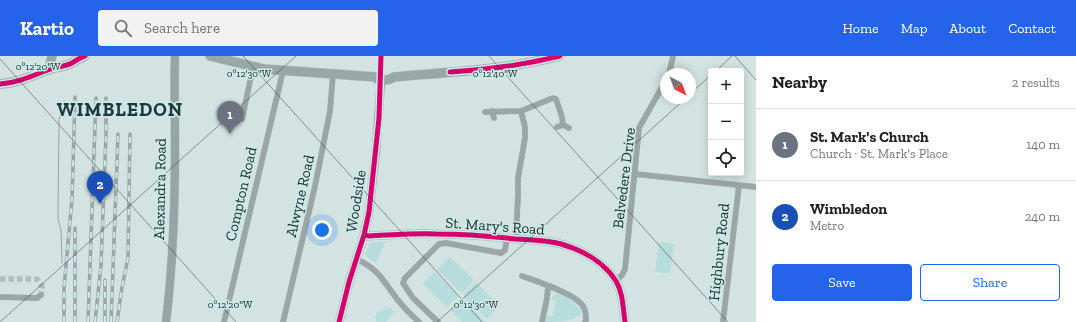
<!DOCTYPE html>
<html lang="en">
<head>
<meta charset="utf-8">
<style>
	body { margin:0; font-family:"Zilla Slab",serif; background:#f2f2f2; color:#202124 }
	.controls { position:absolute; right:12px; top:12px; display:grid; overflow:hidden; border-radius:4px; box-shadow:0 2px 10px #0003 }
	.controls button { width:36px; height:36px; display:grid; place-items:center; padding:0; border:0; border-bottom:1px solid #e0e0e0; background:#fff; color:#202124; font:20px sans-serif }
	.compass { position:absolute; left:660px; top:12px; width:36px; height:36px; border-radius:50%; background:#fff; box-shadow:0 2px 10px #0003; rotate:138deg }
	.you { position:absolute; left:322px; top:174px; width:14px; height:14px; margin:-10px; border:3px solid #fff; border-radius:50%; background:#1a73e8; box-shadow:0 0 0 6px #1a73e833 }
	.badge { display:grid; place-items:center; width:26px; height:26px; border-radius:50%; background:#2563eb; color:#fff; font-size:13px; font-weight:700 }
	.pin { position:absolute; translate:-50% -33px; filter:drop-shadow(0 1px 2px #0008) }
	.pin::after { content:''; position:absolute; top:21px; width:14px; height:12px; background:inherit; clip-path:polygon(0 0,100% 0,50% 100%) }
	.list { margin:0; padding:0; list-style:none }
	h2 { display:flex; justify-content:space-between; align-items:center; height:52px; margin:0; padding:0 16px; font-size:17px }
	h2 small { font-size:13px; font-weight:400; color:#757577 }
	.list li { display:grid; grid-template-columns:26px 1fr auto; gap:12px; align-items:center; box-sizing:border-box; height:72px; padding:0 16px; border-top:1px solid #e0e0e0 }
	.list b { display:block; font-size:15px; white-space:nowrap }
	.list p { margin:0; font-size:13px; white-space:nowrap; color:#757577 }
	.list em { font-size:13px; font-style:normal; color:#757577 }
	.actions { display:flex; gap:8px; padding:12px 16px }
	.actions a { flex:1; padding:9px 0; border:1px solid #2563eb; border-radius:4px; text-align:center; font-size:14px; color:#2563eb }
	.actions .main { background:#2563eb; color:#fff }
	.icon { flex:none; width:22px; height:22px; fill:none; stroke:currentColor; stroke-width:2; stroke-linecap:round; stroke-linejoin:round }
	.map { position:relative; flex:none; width:756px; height:266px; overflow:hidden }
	header { display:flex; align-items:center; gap:24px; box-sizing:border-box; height:56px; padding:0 20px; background:#2563eb; color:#fff }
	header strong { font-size:19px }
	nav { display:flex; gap:22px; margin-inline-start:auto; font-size:14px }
	.search { width:280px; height:36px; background:#f2f2f2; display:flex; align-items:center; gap:10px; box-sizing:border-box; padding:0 14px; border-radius:4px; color:#757577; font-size:15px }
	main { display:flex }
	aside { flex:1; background:#fff }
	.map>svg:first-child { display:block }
	.green { fill:#b6dddb }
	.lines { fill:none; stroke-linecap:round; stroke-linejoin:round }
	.street-tunnel { stroke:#aebebd; stroke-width:5.5; stroke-dasharray:5.5 3; stroke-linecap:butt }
	.street-casing { stroke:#b4c0bf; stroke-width:6 }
	.secondary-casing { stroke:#b4c0bf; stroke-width:9 }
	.primary-casing { stroke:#b4c0bf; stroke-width:10 }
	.street { stroke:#9ba7a6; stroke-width:5.5 }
	.secondary { stroke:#96a6a5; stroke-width:8 }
	.primary { stroke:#98a8a7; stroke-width:9 }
	.tram { stroke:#9ba6a6; stroke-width:1 }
	.rail-casing { stroke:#9ba6a6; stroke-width:3.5 }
	.rail { stroke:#cbeae8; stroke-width:2; stroke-dasharray:6; stroke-linecap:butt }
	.cycleway-casing { stroke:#cbeae8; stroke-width:8 }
	.cycleway { stroke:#d6006c; stroke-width:5 }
	.ticks { fill:none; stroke:#202c2b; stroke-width:1; stroke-opacity:0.45 }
	.labels { text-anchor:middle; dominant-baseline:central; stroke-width:3; stroke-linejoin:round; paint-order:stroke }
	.street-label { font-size:15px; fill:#202c2b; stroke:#cbeae8 }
	.district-label { font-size:19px; font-weight:bold; letter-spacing:1px; fill:#1d3836; stroke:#cbeae8 }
	.ticks-label { font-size:10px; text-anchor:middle; fill:#202c2b; stroke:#cbeae8; stroke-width:3; stroke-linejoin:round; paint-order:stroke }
</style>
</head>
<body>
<header>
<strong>Kartio</strong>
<div class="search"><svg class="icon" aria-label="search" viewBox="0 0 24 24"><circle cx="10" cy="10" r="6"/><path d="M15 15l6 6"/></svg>Search here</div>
<nav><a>Home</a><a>Map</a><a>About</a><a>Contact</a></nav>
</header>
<main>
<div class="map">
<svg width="756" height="266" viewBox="0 0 756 266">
	<rect width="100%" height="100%" fill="#d2e3e2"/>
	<!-- green -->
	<path class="green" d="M 386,185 L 376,207 L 367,201 L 365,198 L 370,187 Z
		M 659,186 L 674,188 L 670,217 L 655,216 Z
		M 450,201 L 474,224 L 463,236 L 460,236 L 437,213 Z
		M 434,216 L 457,238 L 458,241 L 447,251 L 423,228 Z
		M 476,226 L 499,250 L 487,263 L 464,241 L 464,238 Z
		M 557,238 L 564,240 L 581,253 C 582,266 558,266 545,266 L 546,260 L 553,260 L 556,245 L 551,243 L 553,240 Z
		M 459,243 L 462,243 L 485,265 L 484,266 L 462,266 L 450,254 Z
		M 390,251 L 394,256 L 389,261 L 387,266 L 377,266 L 375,261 C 377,254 384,255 390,251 Z"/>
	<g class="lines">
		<!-- street-tunnel -->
		<path class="street-tunnel" d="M 0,223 L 37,223 L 42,230 L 41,239"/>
		<defs>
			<path id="street" d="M 381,0 L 381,18
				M 669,18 L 673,0
				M 492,55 L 494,62
				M 485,56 L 521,55 L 553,42 L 556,43 L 562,61 L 563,69
				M 242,63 L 253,11
				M 557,71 L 563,69 L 569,72
				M 635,118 L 756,131
				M 516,183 L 518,139 L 518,122 L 525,82 L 525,71 L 521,55
				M 356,203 C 378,212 384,226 397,243 C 404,252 411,259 419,266
				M 522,220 C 536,225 576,238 583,250 C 586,254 586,260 586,265 L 585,266
				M 616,225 L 622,219 L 625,213 L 639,72 L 666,24
				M 0,241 L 37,242 L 41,239
				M 224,266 L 283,15
				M 283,266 L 315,130 L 330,55 L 333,18
				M 438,266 L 413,242 L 403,227 L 405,222 L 439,188 L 446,187 L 501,197 L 505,194 L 507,182
				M 542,266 L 547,242 L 548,231
				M 723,266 L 739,129"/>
			<path id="secondary" d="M 364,179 L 369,180 C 392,179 414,177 436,178 C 463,178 489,180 516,183 C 531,184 546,184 561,188 C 582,194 604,206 616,225 C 623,237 623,252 625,266
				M 166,266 C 173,208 175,150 175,92 C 175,61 174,31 175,0
				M 339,266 L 349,226 L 364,179 L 369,156 L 376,94 L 381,24"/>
			<path id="primary" d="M 210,0 L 264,13 L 376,21 L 377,23 C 384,24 389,25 394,21 C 450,16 505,14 560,0
				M 49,13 L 52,0
				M 0,28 C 18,27 31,20 48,14 C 55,11 64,11 72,7 C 76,4 80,2 85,0"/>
		</defs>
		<!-- street casing -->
		<use href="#street" class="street-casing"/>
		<!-- secondary casing -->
		<use href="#secondary" class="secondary-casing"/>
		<!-- primary casing -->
		<use href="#primary" class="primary-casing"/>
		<!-- street -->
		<use href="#street" class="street"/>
		<!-- secondary -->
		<use href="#secondary" class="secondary"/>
		<!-- primary -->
		<use href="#primary" class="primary"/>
		<!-- tram -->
		<path class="tram" d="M 62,207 L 61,174 L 58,163 L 59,64 L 64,45"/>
		<defs>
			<path id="rail" d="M 105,224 L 105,266
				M 64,266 L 64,232 L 72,143 L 75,41
				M 75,266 L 75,172
				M 88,266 L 96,42
				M 95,266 L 101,209 L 106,78 L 106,42
				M 111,266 L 118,78
				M 117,266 L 122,231 L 128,202 L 130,78"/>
		</defs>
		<!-- rail casing -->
		<use href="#rail" class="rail-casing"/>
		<!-- rail -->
		<use href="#rail" class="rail"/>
		<defs>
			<path id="cycleway" d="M 450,16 C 487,14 523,9 560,0
				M 0,28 C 18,27 31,20 48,14 C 55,11 64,11 72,7 C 76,4 80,2 85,0
				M 364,179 L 369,180 C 392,179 414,177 436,178 C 463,178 489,180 516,183 C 531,184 546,184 561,188 C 582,194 604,206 616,225 C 623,237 623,252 625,266
				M 339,266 L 349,226 L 364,179 L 369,156 L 379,62 L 381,0"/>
		</defs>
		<!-- cycleway casing -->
		<use href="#cycleway" class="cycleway-casing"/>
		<!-- cycleway -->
		<use href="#cycleway" class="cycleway"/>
	</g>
	<!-- ticks -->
	<path class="ticks" d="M 243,0 L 482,266M 489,0 L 728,266M 735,0 L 756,24M 0,3 L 236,266M 716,15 L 732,0M 690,38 L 711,19M 0,266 L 296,0M 437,266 L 686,42"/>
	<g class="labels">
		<!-- street labels -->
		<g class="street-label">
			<text transform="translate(624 122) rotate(-83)">Belvedere Drive</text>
			<text transform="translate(160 133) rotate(-89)">Alexandra Road</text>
			<text transform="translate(241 138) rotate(-77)">Compton Road</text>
			<text transform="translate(300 140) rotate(-77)">Alwyne Road</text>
			<text transform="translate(356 145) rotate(-81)">Woodside</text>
			<text transform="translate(495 170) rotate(4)">St. Mary's Road</text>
			<text transform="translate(719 196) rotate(-84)">Highbury Road</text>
		</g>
		<!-- district labels -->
		<g class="district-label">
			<text x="120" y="53">WIMBLEDON</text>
		</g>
	</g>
	<g class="ticks-label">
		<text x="38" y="14">0°12'20"W</text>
		<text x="249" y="21">0°12'30"W</text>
		<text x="495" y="21">0°12'40"W</text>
		<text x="230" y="252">0°12'20"W</text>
		<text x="476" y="252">0°12'30"W</text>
	</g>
</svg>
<div class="controls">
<button>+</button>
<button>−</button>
<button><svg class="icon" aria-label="locate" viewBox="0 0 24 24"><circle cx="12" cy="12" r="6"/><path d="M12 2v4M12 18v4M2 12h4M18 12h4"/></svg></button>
</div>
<svg class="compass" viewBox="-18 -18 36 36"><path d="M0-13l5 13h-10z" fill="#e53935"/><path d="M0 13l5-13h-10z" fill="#757577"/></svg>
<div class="you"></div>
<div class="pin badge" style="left:230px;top:78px;background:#6b7280">1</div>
<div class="pin badge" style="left:100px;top:148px;background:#1a4fb4">2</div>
</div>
<aside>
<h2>Nearby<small>2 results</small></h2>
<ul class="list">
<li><span class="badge" style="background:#6b7280">1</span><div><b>St. Mark's Church</b><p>Church · St. Mark's Place</p></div><em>140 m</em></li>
<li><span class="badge" style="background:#1a4fb4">2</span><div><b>Wimbledon</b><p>Metro</p></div><em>240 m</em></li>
</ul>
<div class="actions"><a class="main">Save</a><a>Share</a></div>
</aside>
</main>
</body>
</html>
